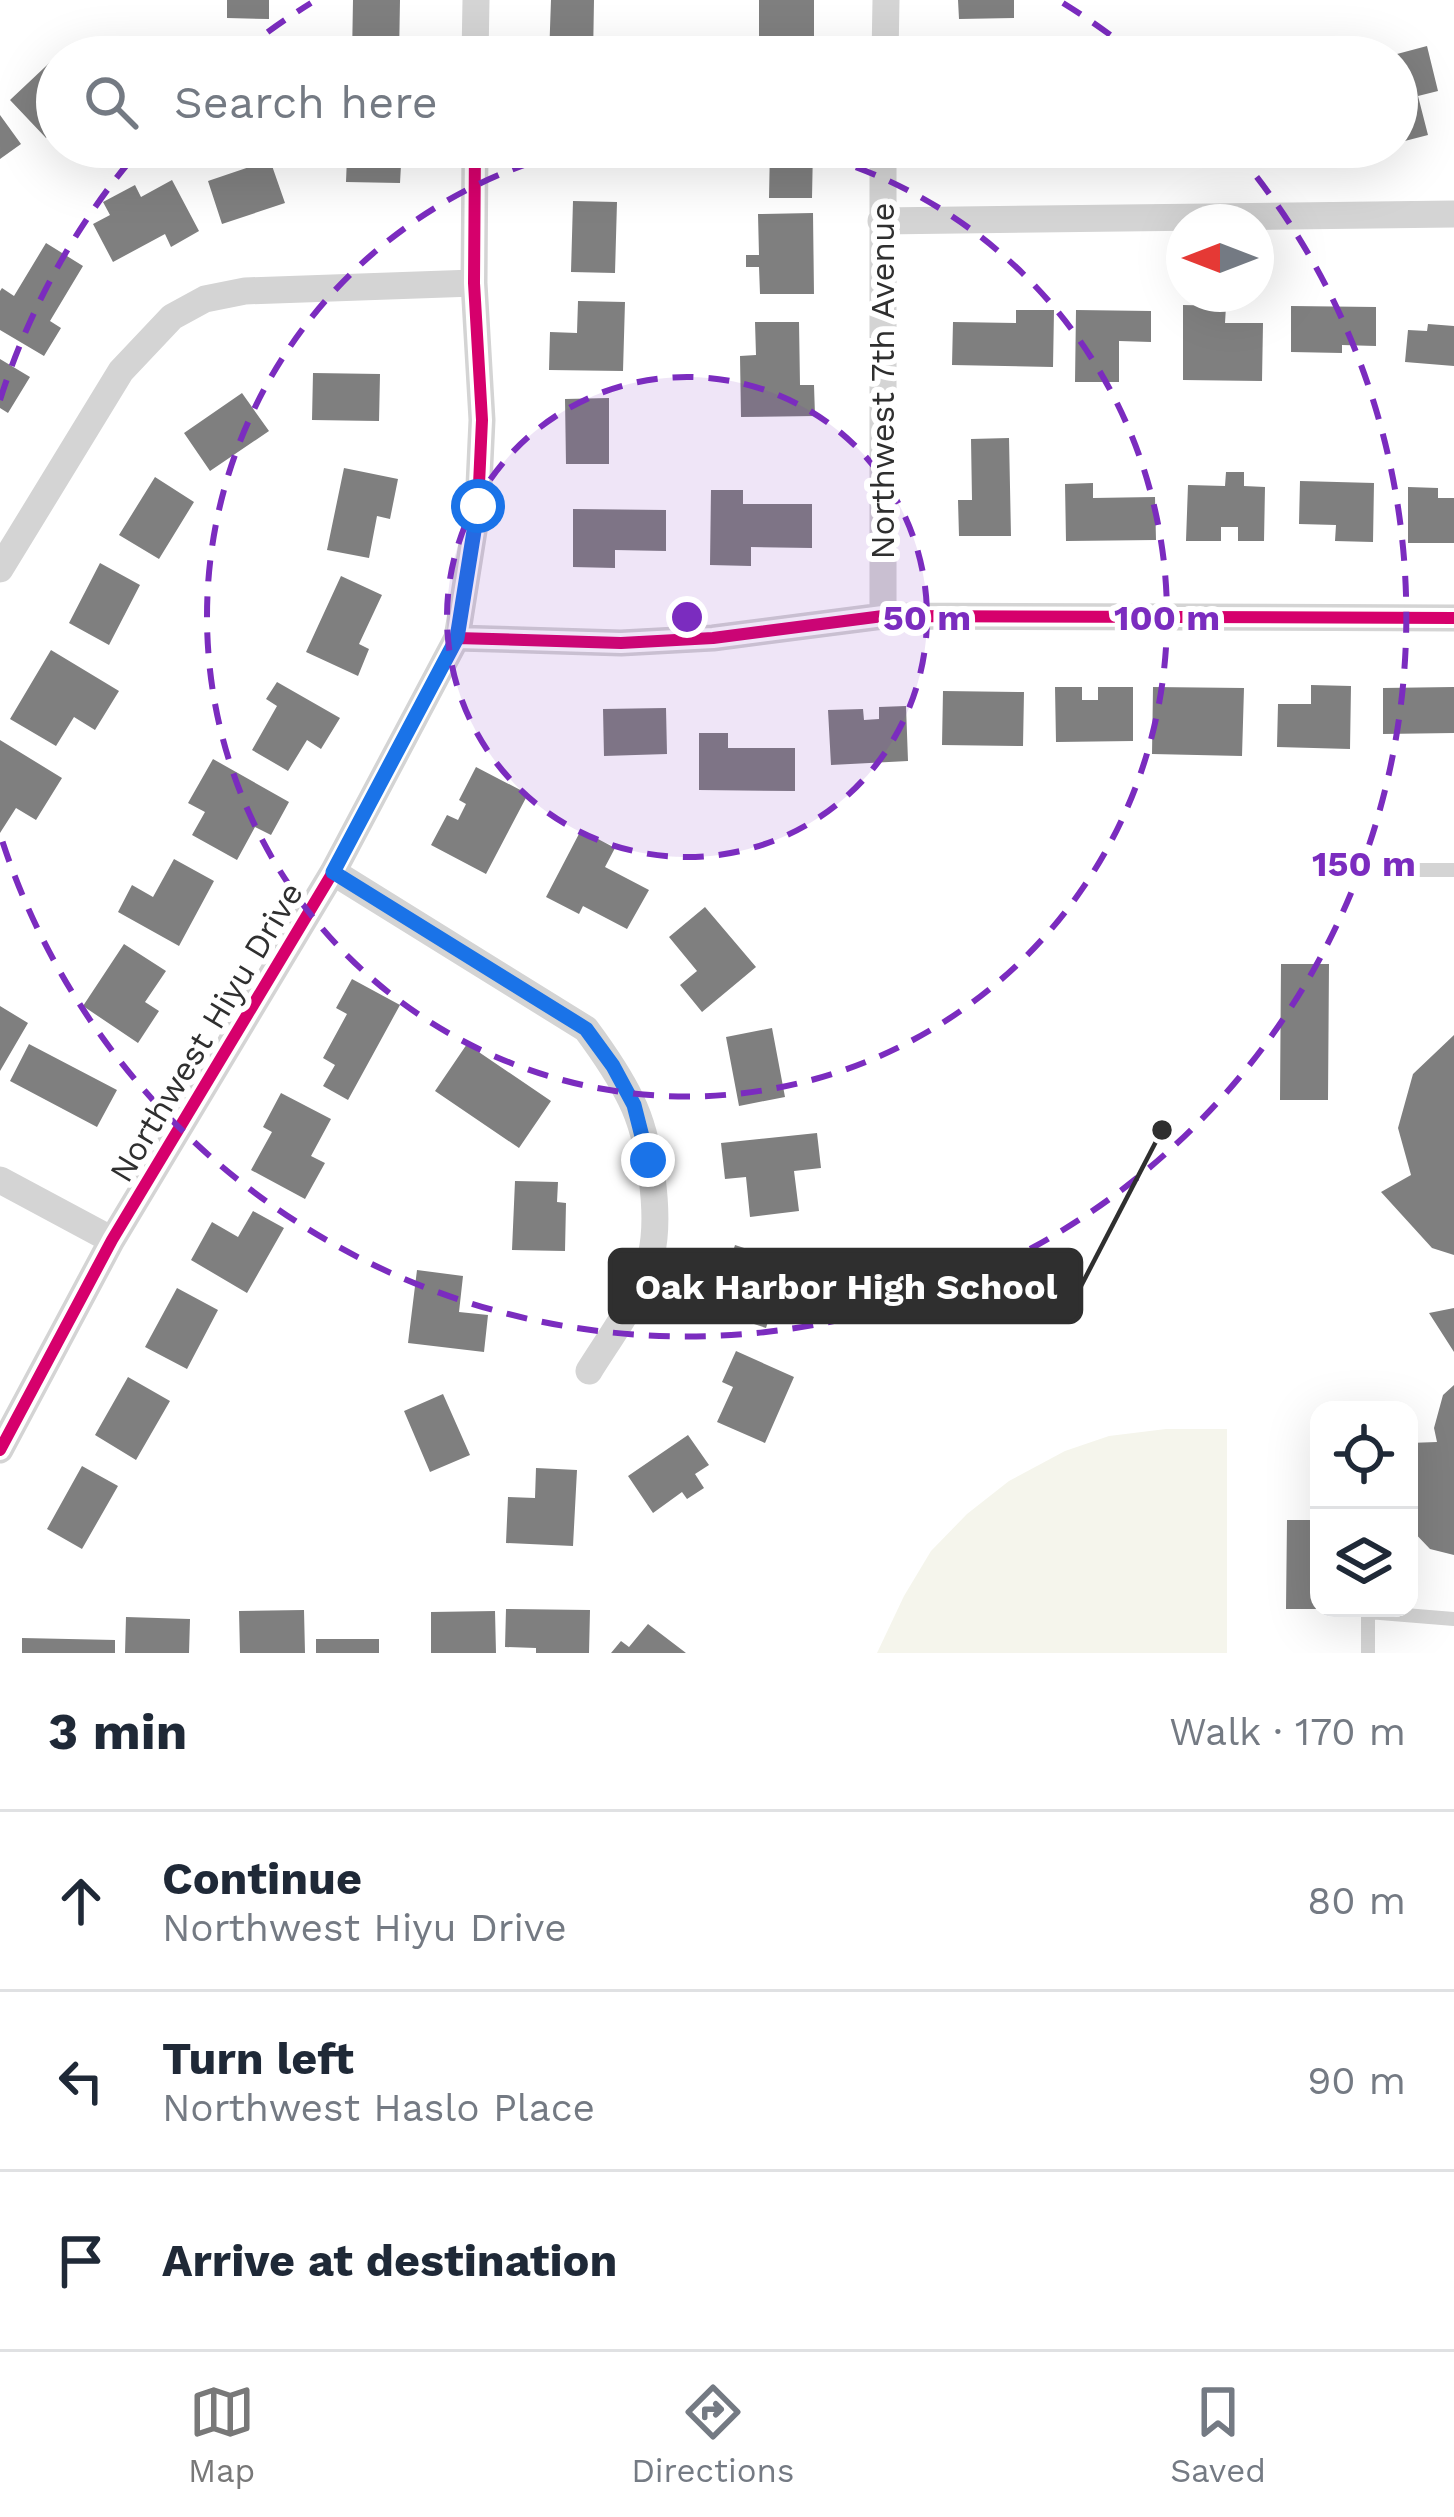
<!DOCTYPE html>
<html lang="en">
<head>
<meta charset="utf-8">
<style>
	body { margin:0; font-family:"Work Sans",sans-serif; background:#f6f6f7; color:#1f2937 }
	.controls { position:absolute; right:36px; bottom:36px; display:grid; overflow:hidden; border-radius:24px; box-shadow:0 12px 48px #0002 }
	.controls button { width:108px; height:108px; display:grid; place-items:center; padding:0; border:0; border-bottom:3px solid #e0e1e3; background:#fff; color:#1f2937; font:60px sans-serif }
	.compass { position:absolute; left:1166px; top:204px; width:108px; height:108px; border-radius:50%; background:#fff; box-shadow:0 12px 48px #0002; rotate:270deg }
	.stop { position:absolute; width:36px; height:36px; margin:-27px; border:9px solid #1a73e8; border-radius:50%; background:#fff }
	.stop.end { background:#1a73e8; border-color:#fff; box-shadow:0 3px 12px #0008 }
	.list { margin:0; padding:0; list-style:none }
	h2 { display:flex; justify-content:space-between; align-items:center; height:156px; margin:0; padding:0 48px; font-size:51px }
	h2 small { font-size:39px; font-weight:400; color:#747a83 }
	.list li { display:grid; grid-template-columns:78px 1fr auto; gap:36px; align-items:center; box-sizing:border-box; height:180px; padding:0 48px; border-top:3px solid #e0e1e3 }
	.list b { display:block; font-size:45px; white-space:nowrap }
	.list p { margin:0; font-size:39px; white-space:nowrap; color:#747a83 }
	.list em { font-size:39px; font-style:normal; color:#747a83 }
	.icon { flex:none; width:66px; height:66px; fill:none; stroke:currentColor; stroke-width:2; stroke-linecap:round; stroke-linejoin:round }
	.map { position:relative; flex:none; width:1454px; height:1653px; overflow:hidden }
	.search { position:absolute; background:#fff; box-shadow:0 12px 48px #0002; left:36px; right:36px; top:36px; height:132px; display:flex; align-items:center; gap:30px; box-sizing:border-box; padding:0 42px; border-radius:66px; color:#747a83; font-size:45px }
	.sheet { height:696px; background:#fff }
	nav { display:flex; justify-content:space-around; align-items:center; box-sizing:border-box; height:168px; border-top:3px solid #e0e1e3; background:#fff; font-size:33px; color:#747a83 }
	nav a { display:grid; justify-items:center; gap:6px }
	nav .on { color:#787878 }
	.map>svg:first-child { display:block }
	.green { fill:#f5f5ec }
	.building { fill:#7f7f7f }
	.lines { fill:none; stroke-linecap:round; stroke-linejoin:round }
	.lane { stroke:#d4d4d4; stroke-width:14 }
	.street { stroke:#d4d4d4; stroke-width:27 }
	.cycleway-casing { stroke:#fff; stroke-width:20 }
	.cycleway { stroke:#d6006c; stroke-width:12 }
	.route { stroke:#1a73e8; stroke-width:15 }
	.ring { fill:none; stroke:#7b2cbf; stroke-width:6; stroke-dasharray:21 15 }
	.labels { text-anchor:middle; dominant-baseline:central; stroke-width:12; stroke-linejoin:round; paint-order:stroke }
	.street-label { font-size:33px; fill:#2f2f2f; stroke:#fff }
	.centre { fill:#7b2cbf; stroke:#fff; stroke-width:6 }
	.ring-label { font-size:36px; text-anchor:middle; font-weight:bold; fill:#7b2cbf; stroke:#fff; stroke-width:12; stroke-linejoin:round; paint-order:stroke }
	.leader { fill:none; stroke:#2f2f2f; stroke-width:4.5 }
	.callout-dot { fill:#2f2f2f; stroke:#fff; stroke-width:4.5 }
	.callout { fill:#2f2f2f; stroke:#2f2f2f; stroke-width:4.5 }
	.callout-label { font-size:36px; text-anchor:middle; font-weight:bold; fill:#fff }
</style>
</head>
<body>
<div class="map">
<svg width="1454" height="1653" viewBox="0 0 1454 1653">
	<rect width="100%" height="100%" fill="#fff"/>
	<!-- green -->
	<path class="green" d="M 1166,1429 L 1227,1429 L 1227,1653 L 877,1653 L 904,1596 L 931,1551 L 967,1514 L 1009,1481 L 1065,1451 L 1109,1436 Z"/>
	<!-- building -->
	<path class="building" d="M 227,0 L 269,0 L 269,19 L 227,18 Z
		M 353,0 L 400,0 L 399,57 L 352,57 Z
		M 551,0 L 594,0 L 593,57 L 549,57 Z
		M 759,0 L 814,0 L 814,57 L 759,57 Z
		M 958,0 L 1014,0 L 1014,18 L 959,19 Z
		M 1427,46 L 1438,91 L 1418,96 L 1428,135 L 1397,143 L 1397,54 Z
		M 62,51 L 68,57 L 57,57 L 57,128 L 46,138 L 10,100 Z
		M 0,115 L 21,144 L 0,159 Z
		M 332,147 L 402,147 L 400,183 L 346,182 L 347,157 L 332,157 Z
		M 558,147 L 616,147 L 616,166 L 558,165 Z
		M 770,147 L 813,147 L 812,198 L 769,198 Z
		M 270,160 L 285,203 L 222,224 L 208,181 Z
		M 172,180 L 199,231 L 171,247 L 165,234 L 113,262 L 93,224 L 110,215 L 103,202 L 135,185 L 141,197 Z
		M 573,201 L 617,202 L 615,273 L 571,272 Z
		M 813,213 L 814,294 L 760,294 L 759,267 L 746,267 L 746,255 L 759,255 L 758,214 Z
		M 46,243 L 83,266 L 50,321 L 61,328 L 44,356 L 0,330 L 0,291 L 2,288 L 14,296 Z
		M 578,301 L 625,302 L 623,371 L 549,370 L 550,332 L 577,333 Z
		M 1183,305 L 1226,306 L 1225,323 L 1263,323 L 1262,381 L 1183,380 Z
		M 1291,306 L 1376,307 L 1376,346 L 1342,345 L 1342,353 L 1291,352 Z
		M 1016,310 L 1054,310 L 1053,367 L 952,365 L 953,322 L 1016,323 Z
		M 1076,310 L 1151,311 L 1151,342 L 1119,341 L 1119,382 L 1075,382 Z
		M 755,322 L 799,322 L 800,385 L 814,385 L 815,416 L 741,417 L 740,356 L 756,355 Z
		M 1428,324 L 1454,326 L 1454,366 L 1405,362 L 1408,330 L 1427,331 Z
		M 0,359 L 30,377 L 8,413 L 0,408 Z
		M 313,373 L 380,374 L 379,421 L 312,420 Z
		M 242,393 L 269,431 L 210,471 L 184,433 Z
		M 609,398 L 609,464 L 566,464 L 565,399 Z
		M 1009,438 L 1011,536 L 959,536 L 958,500 L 972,500 L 971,439 Z
		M 344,468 L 398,479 L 390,519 L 377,516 L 369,558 L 327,550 Z
		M 1226,472 L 1244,472 L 1244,486 L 1265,487 L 1264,541 L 1238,541 L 1238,527 L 1221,527 L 1221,541 L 1186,541 L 1188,485 L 1225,486 Z
		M 155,477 L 194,502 L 159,559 L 119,535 Z
		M 1300,481 L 1374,483 L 1373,542 L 1335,541 L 1336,525 L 1299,524 Z
		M 1093,483 L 1093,498 L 1155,497 L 1156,540 L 1066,541 L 1065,484 Z
		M 1408,487 L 1438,488 L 1438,498 L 1454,498 L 1454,543 L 1408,543 Z
		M 711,490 L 743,490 L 743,504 L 812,504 L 812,548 L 751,547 L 751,566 L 710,565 Z
		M 573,509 L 666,510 L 666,551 L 615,550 L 615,568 L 573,567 Z
		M 100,563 L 140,585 L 109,645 L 69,623 Z
		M 341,576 L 382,595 L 359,644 L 369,649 L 358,676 L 306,652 Z
		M 51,650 L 119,691 L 95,730 L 74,717 L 56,746 L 10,719 Z
		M 277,682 L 340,718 L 321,749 L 307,740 L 288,771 L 252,750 L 277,706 L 266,699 Z
		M 1311,685 L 1351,686 L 1350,749 L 1277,747 L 1278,704 L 1311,704 Z
		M 1055,687 L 1082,687 L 1082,700 L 1098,700 L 1098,687 L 1133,687 L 1133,741 L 1056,742 Z
		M 1153,687 L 1244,688 L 1242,756 L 1152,754 Z
		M 1454,687 L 1454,733 L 1383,734 L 1383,688 Z
		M 943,691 L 1024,692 L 1023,746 L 942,745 Z
		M 906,706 L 908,761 L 831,765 L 828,710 L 863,709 L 864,720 L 879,719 L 879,707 Z
		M 666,708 L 667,754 L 604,756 L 603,709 Z
		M 699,733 L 728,733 L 728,748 L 795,748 L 795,791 L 699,790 Z
		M 0,740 L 62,778 L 36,820 L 16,808 L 0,833 Z
		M 213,759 L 289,802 L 271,835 L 255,827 L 237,860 L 192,835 L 205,812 L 188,803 Z
		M 476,767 L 528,794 L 486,874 L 431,845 L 447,815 L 458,820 L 466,804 L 459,800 Z
		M 581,830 L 615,848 L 605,867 L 649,890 L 627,929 L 583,906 L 579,914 L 546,897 Z
		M 174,859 L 214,881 L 179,946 L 118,912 L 132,885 L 153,897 Z
		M 705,907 L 756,967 L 702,1012 L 680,985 L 697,971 L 669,937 Z
		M 124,944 L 166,971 L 145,1002 L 159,1011 L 138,1043 L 83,1006 Z
		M 1281,964 L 1329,964 L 1328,1100 L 1280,1100 Z
		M 352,979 L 400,1005 L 348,1100 L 323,1086 L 335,1065 L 323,1058 L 347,1014 L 336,1008 Z
		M 0,1006 L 28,1023 L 0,1071 Z
		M 772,1028 L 785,1097 L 739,1106 L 726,1037 Z
		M 1454,1035 L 1454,1255 L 1432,1248 L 1381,1192 L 1411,1175 L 1398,1128 L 1413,1074 Z
		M 29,1044 L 117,1090 L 97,1127 L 10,1081 Z
		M 467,1044 L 551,1101 L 519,1148 L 435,1091 Z
		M 281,1093 L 331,1119 L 311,1156 L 325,1163 L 305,1199 L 251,1170 L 272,1132 L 263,1127 Z
		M 817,1133 L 821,1168 L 794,1171 L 799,1211 L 750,1217 L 746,1177 L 725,1179 L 721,1143 Z
		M 515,1181 L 558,1182 L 557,1202 L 566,1203 L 565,1251 L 512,1250 Z
		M 253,1211 L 284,1228 L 247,1293 L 191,1260 L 212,1222 L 238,1237 Z
		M 735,1245 L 787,1262 L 766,1328 L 714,1311 Z
		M 417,1270 L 463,1276 L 459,1312 L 488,1315 L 484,1352 L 408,1343 Z
		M 177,1288 L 218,1310 L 187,1369 L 145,1347 Z
		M 1454,1308 L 1454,1352 L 1429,1313 Z
		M 736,1351 L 794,1377 L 765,1443 L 717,1422 L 733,1387 L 722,1382 Z
		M 128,1377 L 170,1401 L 136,1460 L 95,1435 Z
		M 1454,1385 L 1454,1555 L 1430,1549 L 1409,1527 L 1409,1443 L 1437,1442 L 1434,1428 L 1443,1395 Z
		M 443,1394 L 470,1455 L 430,1472 L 404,1411 Z
		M 688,1435 L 709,1465 L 695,1474 L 704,1488 L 687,1499 L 682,1492 L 653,1513 L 628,1476 Z
		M 82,1466 L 118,1486 L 82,1549 L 47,1529 Z
		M 536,1468 L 577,1470 L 573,1546 L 506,1543 L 508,1497 L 535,1498 Z
		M 1287,1520 L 1318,1520 L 1317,1609 L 1286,1609 Z
		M 506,1609 L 590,1610 L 589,1653 L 536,1653 L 536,1648 L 505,1647 Z
		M 304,1610 L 305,1653 L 240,1653 L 239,1611 Z
		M 495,1611 L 496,1653 L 431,1653 L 431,1612 Z
		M 126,1617 L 190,1619 L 189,1653 L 125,1653 Z
		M 648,1624 L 686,1653 L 611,1653 L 621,1641 L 629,1647 Z
		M 22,1638 L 115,1640 L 115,1653 L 22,1653 Z
		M 316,1639 L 379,1639 L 379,1653 L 316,1653 Z"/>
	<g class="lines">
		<!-- lane -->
		<path class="lane" d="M 1391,870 L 1454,870
			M 1368,1653 L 1368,1612 L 1454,1619"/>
		<!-- street -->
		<path class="street" d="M 475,57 L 476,0
			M 885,57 L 886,0
			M 883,147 L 883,616
			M 881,221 L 1454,214
			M 0,569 L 121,371 L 172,317 L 205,299 L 245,291 L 474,283
			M 457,638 L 621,643 L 713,638 L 883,616 L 1454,618
			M 333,872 L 586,1029 C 603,1052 619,1075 631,1100 C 650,1138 661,1215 651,1256 C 640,1298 612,1334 589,1371
			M 0,1180 L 112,1240
			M 0,1450 L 112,1240 L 333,872 L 457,638 L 478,506 L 482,420 L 474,283 L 475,147"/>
		<defs>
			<path id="cycleway" d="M 457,638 L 621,643 L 713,638 L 883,616 L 1454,618
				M 0,1450 L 112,1240 L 333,872 L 457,638 L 478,506 L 482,420 L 474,283 L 475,147"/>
		</defs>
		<!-- cycleway casing -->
		<use href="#cycleway" class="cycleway-casing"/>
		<!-- cycleway -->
		<use href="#cycleway" class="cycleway"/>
	</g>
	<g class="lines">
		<!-- route -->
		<path class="route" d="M 478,506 L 457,638 L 333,872 L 586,1029 L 613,1066 L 634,1105 L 648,1160"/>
	</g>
	<!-- distance rings -->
	<circle cx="687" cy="617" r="240" fill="#7b2cbf" fill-opacity=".12"/>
	<g class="ring">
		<circle cx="687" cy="617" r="240"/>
		<path d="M787 147A480 480 0 1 1 587 147"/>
		<path d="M0 400A720 720 0 0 1 140 149M239 54A720 720 0 0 1 311 3M1063 3A720 720 0 0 1 1135 54M1234 149A720 720 0 1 1 0 834"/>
	</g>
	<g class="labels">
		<!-- street labels -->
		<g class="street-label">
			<text transform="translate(882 381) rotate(-90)">Northwest 7th Avenue</text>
			<text transform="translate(206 1032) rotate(-59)">Northwest Hiyu Drive</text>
		</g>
	</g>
	<circle cx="687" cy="617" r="18" class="centre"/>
	<g class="ring-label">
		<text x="927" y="630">50 m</text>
		<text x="1167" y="630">100 m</text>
		<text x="1364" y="876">150 m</text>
	</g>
	<!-- callouts -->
	<path class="leader" d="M1162 1130L1081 1286"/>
	<circle class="callout-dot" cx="1162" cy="1130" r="12"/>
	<rect class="callout" x="610" y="1250" width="471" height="72" rx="12"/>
	<g class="callout-label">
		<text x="846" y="1299">Oak Harbor High School</text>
	</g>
</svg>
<div class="controls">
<button><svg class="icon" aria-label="locate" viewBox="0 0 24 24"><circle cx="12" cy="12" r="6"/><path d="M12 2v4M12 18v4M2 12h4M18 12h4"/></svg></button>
<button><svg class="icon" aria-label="layers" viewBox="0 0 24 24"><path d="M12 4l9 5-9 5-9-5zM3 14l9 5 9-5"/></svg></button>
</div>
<svg class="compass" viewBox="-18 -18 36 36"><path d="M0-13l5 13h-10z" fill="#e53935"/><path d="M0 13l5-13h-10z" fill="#747a83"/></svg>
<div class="stop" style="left:478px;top:506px"></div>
<div class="stop end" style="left:648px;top:1160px"></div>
<div class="search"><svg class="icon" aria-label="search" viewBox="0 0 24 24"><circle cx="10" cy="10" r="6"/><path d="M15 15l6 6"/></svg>Search here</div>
</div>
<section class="sheet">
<h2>3 min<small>Walk · 170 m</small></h2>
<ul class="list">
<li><svg class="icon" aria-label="ahead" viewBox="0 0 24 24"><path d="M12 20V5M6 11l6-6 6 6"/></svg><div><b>Continue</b><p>Northwest Hiyu Drive</p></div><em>80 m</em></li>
<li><svg class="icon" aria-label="left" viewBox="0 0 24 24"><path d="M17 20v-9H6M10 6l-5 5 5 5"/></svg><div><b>Turn left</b><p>Northwest Haslo Place</p></div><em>90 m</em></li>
<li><svg class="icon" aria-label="arrive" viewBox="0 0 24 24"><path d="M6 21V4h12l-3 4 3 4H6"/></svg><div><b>Arrive at destination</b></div></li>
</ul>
</section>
<nav>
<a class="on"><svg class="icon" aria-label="map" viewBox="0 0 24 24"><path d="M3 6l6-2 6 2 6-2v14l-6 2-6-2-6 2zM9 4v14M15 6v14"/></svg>Map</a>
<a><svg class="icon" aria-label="directions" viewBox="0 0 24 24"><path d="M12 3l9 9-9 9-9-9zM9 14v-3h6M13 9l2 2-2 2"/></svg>Directions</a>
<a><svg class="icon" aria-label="saved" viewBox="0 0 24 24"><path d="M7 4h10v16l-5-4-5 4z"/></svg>Saved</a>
</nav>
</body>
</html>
